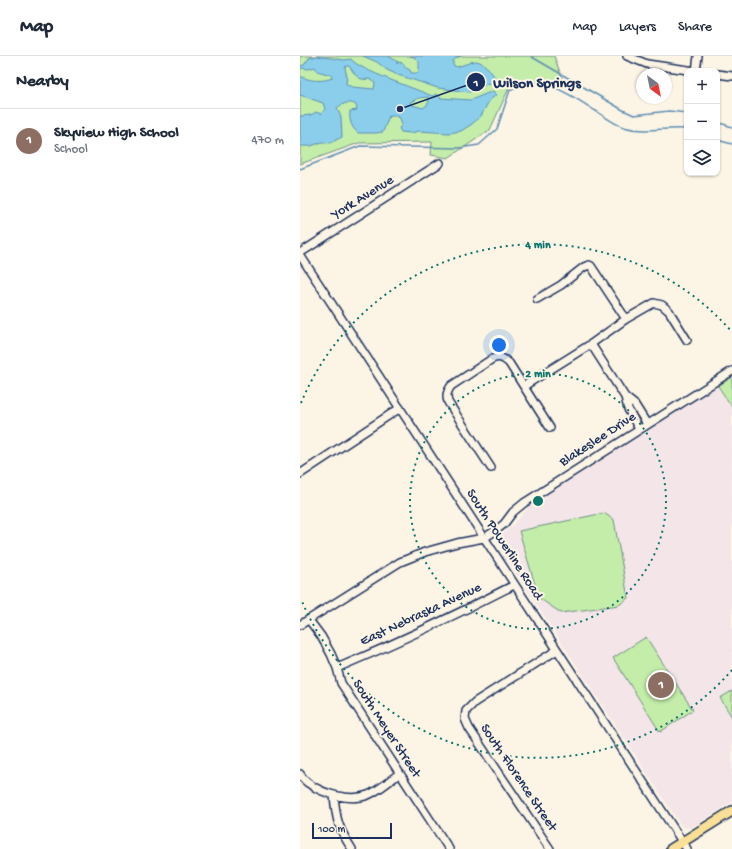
<!DOCTYPE html>
<html lang="en">
<head>
<meta charset="utf-8">
<style>
	body { margin:0; font-family:"Gochi Hand",sans-serif; background:#f2f2f3; color:#1f2937 }
	.controls { position:absolute; right:12px; top:12px; display:grid; overflow:hidden; border-radius:8px; box-shadow:0 1px 3px #0004 }
	.controls button { width:36px; height:36px; display:grid; place-items:center; padding:0; border:0; border-bottom:1px solid #e0e1e3; background:#fff; color:#1f2937; font:20px sans-serif }
	.compass { position:absolute; left:336px; top:12px; width:36px; height:36px; border-radius:50%; background:#fff; box-shadow:0 1px 3px #0004; rotate:147deg }
	.scale { position:absolute; left:12px; bottom:10px; width:80px; box-sizing:border-box; padding-left:4px; border:2px solid #1b2f5e; border-top:0; font-size:11px; line-height:14px; white-space:nowrap; color:#1b2f5e; -webkit-text-stroke:3px #fcf5e5; paint-order:stroke }
	.you { position:absolute; left:199px; top:289px; width:14px; height:14px; margin:-10px; border:3px solid #fff; border-radius:50%; background:#1a73e8; box-shadow:0 0 0 6px #1a73e833 }
	.badge { display:grid; place-items:center; width:26px; height:26px; border-radius:50%; background:#111827; color:#fff; font-size:13px; font-weight:700 }
	.pin { position:absolute; translate:-50% -50%; border:2px solid #fff; box-shadow:0 1px 4px #0006 }
	.list { margin:0; padding:0; list-style:none }
	h2 { display:flex; justify-content:space-between; align-items:center; height:52px; margin:0; padding:0 16px; font-size:17px }
	h2 small { font-size:13px; font-weight:400; color:#747a83 }
	.list li { display:grid; grid-template-columns:26px 1fr auto; gap:12px; align-items:center; box-sizing:border-box; height:64px; padding:0 16px; border-top:1px solid #e0e1e3 }
	.list b { display:block; font-size:15px; white-space:nowrap }
	.list p { margin:0; font-size:13px; white-space:nowrap; color:#747a83 }
	.list em { font-size:13px; font-style:normal; color:#747a83 }
	.icon { flex:none; width:22px; height:22px; fill:none; stroke:currentColor; stroke-width:2; stroke-linecap:round; stroke-linejoin:round }
	.map { position:relative; flex:none; width:432px; height:793px; overflow:hidden }
	header { display:flex; align-items:center; gap:24px; box-sizing:border-box; height:56px; padding:0 20px; background:#fff; border-bottom:1px solid #e0e1e3 }
	header strong { font-size:19px }
	nav { display:flex; gap:22px; margin-inline-start:auto; font-size:14px }
	main { display:flex }
	aside { flex:1; background:#fff }
	.map>svg:first-child { display:block }
	.built { fill:#f3e5e8 }
	.green { fill:#c3eda9; stroke:#6f8e84 }
	.water { fill:#8aceec; stroke:#5e8eb3; fill-rule:evenodd }
	.lines { fill:none; stroke-linecap:round; stroke-linejoin:round }
	.stream { stroke:#5e8eb3; stroke-width:1.5 }
	.minor-casing { stroke:#1b2f5e; stroke-width:10 }
	.major-casing { stroke:#1b2f5e; stroke-width:12 }
	.minor { stroke:#fcf5e5; stroke-width:7 }
	.major { stroke:#f9e096; stroke-width:9 }
	.ring { fill:none; stroke:#0f766e; stroke-width:2; stroke-dasharray:2 4 }
	.labels { text-anchor:middle; dominant-baseline:central; stroke-width:4; stroke-linejoin:round; paint-order:stroke }
	.street-label { font-size:14px; fill:#1b2f5e; stroke:#fcf5e5 }
	.centre { fill:#0f766e; stroke:#fcf5e5; stroke-width:2 }
	.ring-label { font-size:12px; text-anchor:middle; font-weight:bold; fill:#0f766e; stroke:#fcf5e5; stroke-width:4; stroke-linejoin:round; paint-order:stroke }
	.leader { fill:none; stroke:#1b2f5e; stroke-width:1.5 }
	.callout-dot { fill:#1b2f5e; stroke:#fcf5e5; stroke-width:1.5 }
	.mark-label { font-size:12px; text-anchor:middle; font-weight:bold; fill:#fff }
	.callout-label { font-size:15px; text-anchor:middle; font-weight:bold; fill:#1b2f5e; stroke:#fcf5e5; stroke-width:4; stroke-linejoin:round; paint-order:stroke }
</style>
</head>
<body>
<header>
<strong>Map</strong>
<nav><a>Map</a><a>Layers</a><a>Share</a></nav>
</header>
<main>
<aside>
<h2>Nearby<small></small></h2>
<ul class="list">
<li><span class="badge" style="background:#8d6e63">1</span><div><b>Skyview High School</b><p>School</p></div><em>470 m</em></li>
</ul>
</aside>
<div class="map">
<svg width="432" height="793" viewBox="0 0 432 793">
	<rect width="100%" height="100%" fill="#fcf5e5"/>
	<filter id="ink" filterUnits="userSpaceOnUse"><feTurbulence type="fractalNoise" baseFrequency=".025" numOctaves="2"/><feDisplacementMap in="SourceGraphic" scale="8" xChannelSelector="R" yChannelSelector="G"/><feConvolveMatrix kernelMatrix="1 2 1 2 8 2 1 2 1" color-interpolation-filters="sRGB"/></filter>
	<g filter="url(#ink)">
		<!-- built -->
		<path class="built" d="M 418,330 L 432,351 L 432,746 L 391,772 L 382,771 L 213,512 L 197,485 L 197,483 L 211,471 L 230,450 Z"/>
		<!-- green -->
		<path class="green" d="M 0,0 L 254,0 L 264,27 L 259,33 C 239,25 228,23 209,32 L 190,74 L 148,102 L 131,99 L 132,86 L 59,87 L 0,108 Z
			M 432,321 L 432,351 L 418,330 Z
			M 304,457 L 314,464 L 328,542 L 319,549 L 261,557 L 239,542 L 219,475 Z
			M 346,581 L 393,654 L 360,676 L 313,602 Z
			M 432,635 L 432,661 L 420,642 Z"/>
		<!-- water -->
		<path class="water" d="M 17,0 L 44,4 L 51,3 C 58,14 117,33 132,40 L 137,38 L 141,42 L 171,44 L 193,35 L 196,39 L 189,45 L 181,60 L 172,68 L 161,75 L 149,77 L 119,75 L 111,77 L 101,76 L 99,72 L 102,69 L 100,62 L 96,60 L 89,60 L 83,76 L 76,77 L 58,77 C 51,71 49,64 50,55 L 57,54 L 56,49 C 50,45 43,47 37,52 L 41,61 L 42,81 L 30,87 L 22,86 L 11,90 L 0,90 L 0,60 L 11,59 L 16,56 L 21,58 L 25,53 L 23,47 L 0,39 L 0,20 C 8,25 23,26 32,22 L 31,19 L 17,15 L 15,11 L 8,13 L 2,12 L 0,14 L 0,10 L 4,9 L 9,2 ZM 46,10 L 49,10 C 56,19 57,25 70,23 L 75,27 L 74,33 L 52,31 L 46,28 L 47,21 L 45,12 ZM 128,41 L 129,45 L 127,49 L 123,52 L 112,49 L 110,46 L 119,42 Z
			M 63,0 L 88,0 L 97,5 L 97,8 L 98,6 L 103,7 L 106,12 L 110,14 L 111,17 L 117,17 L 119,15 L 119,6 L 114,1 L 110,0 L 161,0 L 156,2 L 153,5 L 153,9 L 157,11 L 169,7 C 180,0 191,14 196,24 L 195,27 L 189,27 L 169,36 L 138,32 L 98,19 L 87,14 L 77,6 Z"/>
		<g class="lines">
			<!-- stream -->
			<path class="stream" d="M 232,1 L 323,54 L 334,59 L 369,55 L 387,57
				M 417,66 L 432,71
				M 417,84 L 432,88
				M 0,113 L 60,90 L 159,92 L 179,89 L 197,73 L 210,34 C 220,29 231,26 243,28 C 256,30 282,46 294,54 C 303,59 311,66 321,70 C 343,78 364,71 387,73"/>
			<defs>
				<path id="minor" d="M 327,0 L 347,8 L 395,15
					M 396,15 L 398,0
					M 417,18 L 432,20
					M 0,197 L 140,107
					M 0,199 L 387,793
					M 237,243 L 261,229 L 284,211 L 289,209 L 291,210 L 326,263
					M 291,288 L 325,341
					M 224,330 L 291,288 L 326,263 L 354,247 L 362,249 L 369,255 L 387,284
					M 339,373 L 328,353 L 325,341 L 335,349 L 347,368
					M 191,412 L 148,346 C 146,339 147,336 151,330 L 192,303 C 200,300 203,302 209,307 L 250,372
					M 0,418 L 100,352
					M 9,564 L 21,580 L 31,598 L 37,612 L 41,627 L 54,647 L 149,793
					M 0,569 L 100,506 L 125,496 L 157,487 L 184,482 L 195,475 L 204,468 L 213,456 L 224,447 L 432,315
					M 37,612 C 97,587 156,559 214,529
					M 0,718 C 2,721 5,725 8,727 C 23,738 50,746 68,739 C 78,735 90,724 99,718
					M 34,739 C 36,763 38,772 52,793
					M 250,793 L 169,672 L 165,663 L 166,655 L 175,646 L 257,594"/>
				<path id="major" d="M 371,793 L 432,755"/>
			</defs>
			<!-- minor casing -->
			<use href="#minor" class="minor-casing"/>
			<!-- major casing -->
			<use href="#major" class="major-casing"/>
			<!-- minor -->
			<use href="#minor" class="minor"/>
			<!-- major -->
			<use href="#major" class="major"/>
		</g>
	</g>
	<!-- distance rings -->
	<g class="ring">
		<circle cx="238" cy="445" r="128"/>
		<path d="M432 614A257 257 0 0 1 1 543M1 347A257 257 0 0 1 432 276"/>
	</g>
	<g class="labels">
		<!-- street labels -->
		<g class="street-label">
			<text transform="translate(63 142) rotate(-32)">York Avenue</text>
			<text transform="translate(298 384) rotate(-33)">Blakeslee Drive</text>
			<text transform="translate(204 489) rotate(57)">South Powerline Road</text>
			<text transform="translate(121 559) rotate(-25)">East Nebraska Avenue</text>
			<text transform="translate(86 673) rotate(57)">South Meyer Street</text>
			<text transform="translate(218 722) rotate(56)">South Florence Street</text>
		</g>
	</g>
	<circle cx="238" cy="445" r="6" class="centre"/>
	<g class="ring-label">
		<text x="238" y="192">4 min</text>
		<text x="238" y="321">2 min</text>
	</g>
	<!-- callouts -->
	<path class="leader" d="M100 53L176 26"/>
	<g class="callout-dot">
		<circle cx="100" cy="53" r="4"/>
		<circle cx="176" cy="26" r="10"/>
	</g>
	<g class="mark-label">
		<text x="176" y="30">1</text>
	</g>
	<g class="callout-label">
		<text x="237" y="31">Wilson Springs</text>
	</g>
</svg>
<div class="controls">
<button>+</button>
<button>−</button>
<button><svg class="icon" aria-label="layers" viewBox="0 0 24 24"><path d="M12 4l9 5-9 5-9-5zM3 14l9 5 9-5"/></svg></button>
</div>
<svg class="compass" viewBox="-18 -18 36 36"><path d="M0-13l5 13h-10z" fill="#e53935"/><path d="M0 13l5-13h-10z" fill="#747a83"/></svg>
<div class="scale">100 m</div>
<div class="you"></div>
<div class="pin badge" style="left:361px;top:629px;background:#8d6e63">1</div>
</div>
</main>
</body>
</html>
